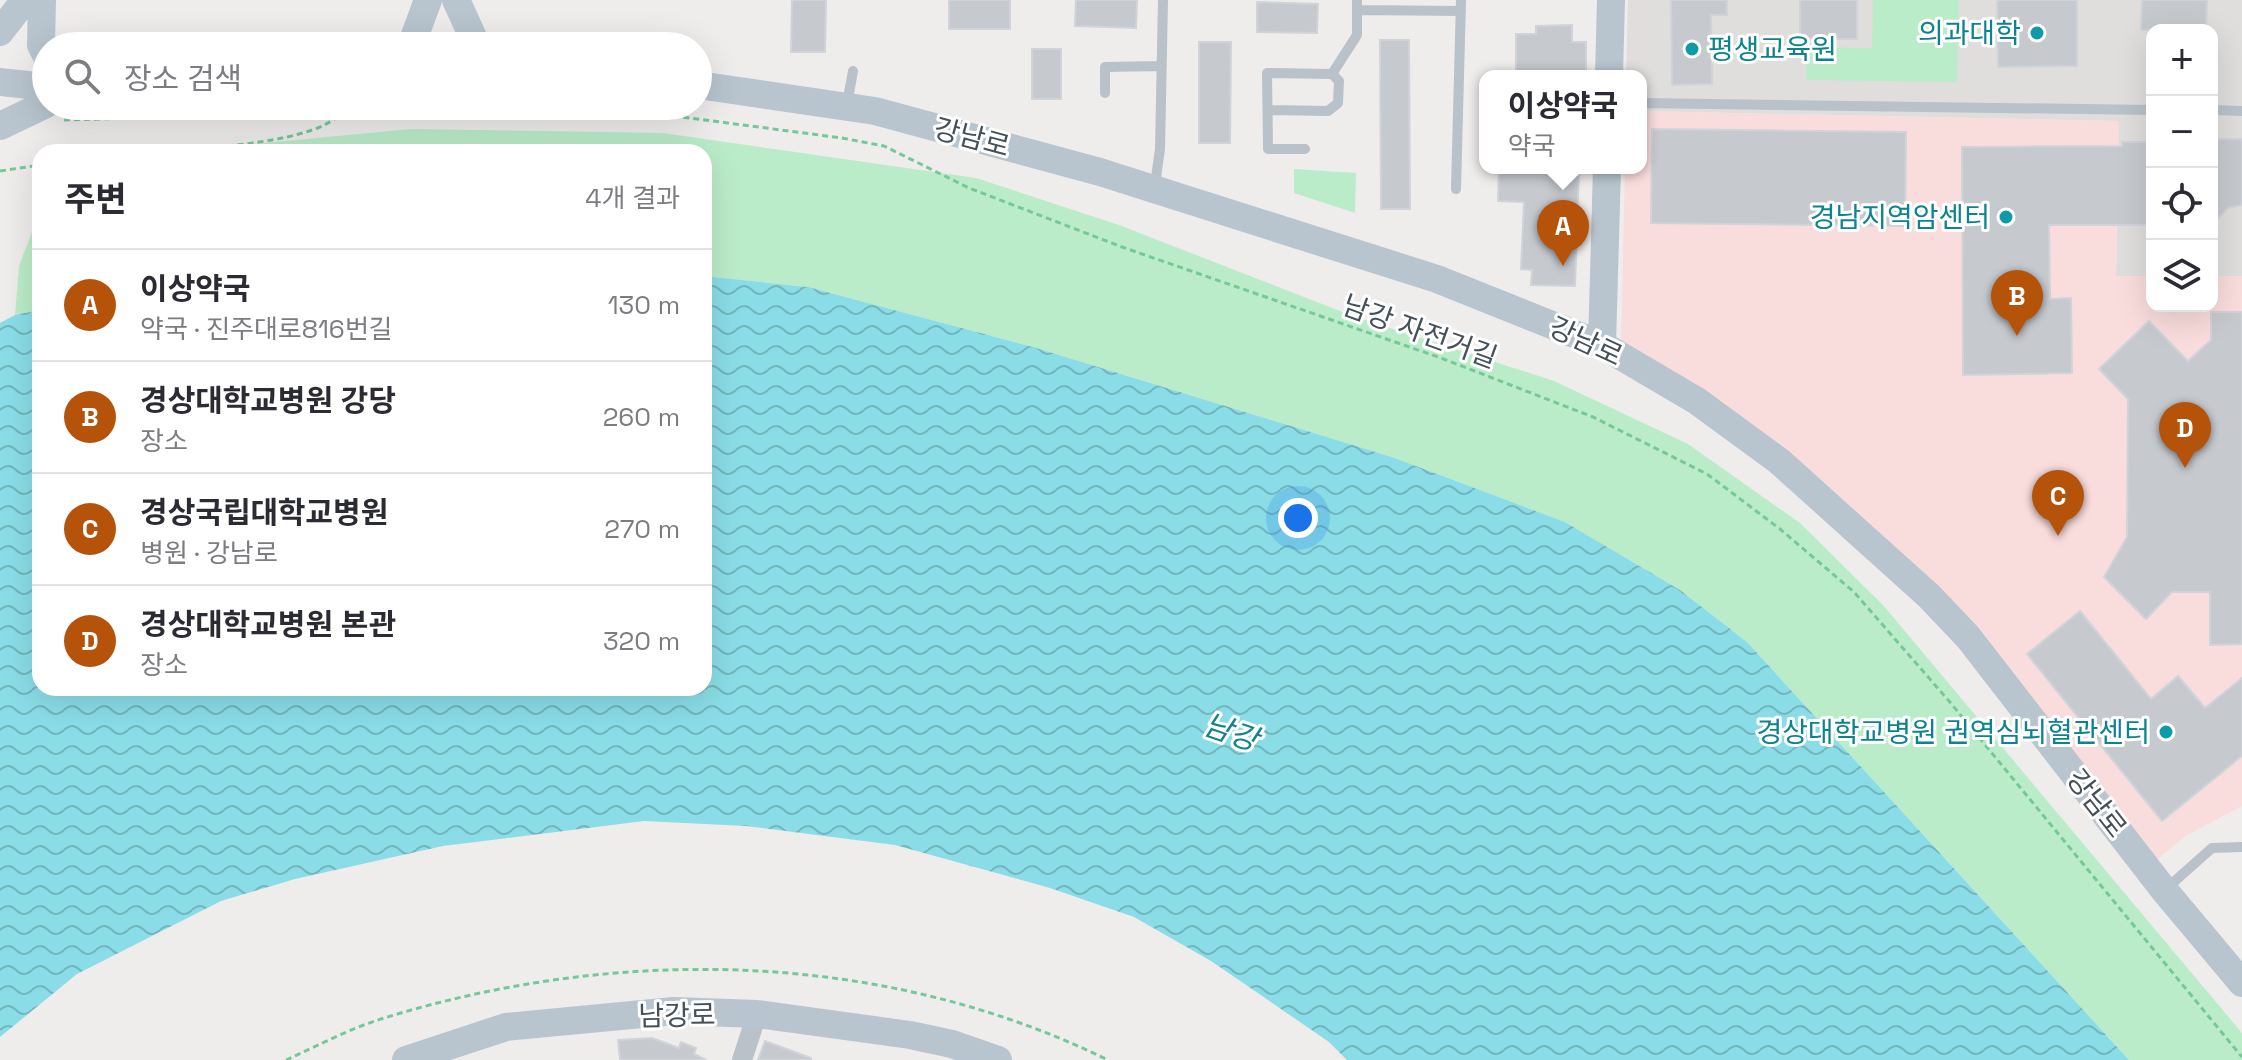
<!DOCTYPE html>
<html lang="ko">
<head>
<meta charset="utf-8">
<style>
	body { margin:0; font-family:"Space Grotesk","Noto Sans KR",sans-serif; background:#f7f7f7; color:#2b2b33 }
	.controls { position:absolute; right:24px; top:24px; display:grid; overflow:hidden; border-radius:16px; box-shadow:0 8px 32px #0002 }
	.controls button { width:72px; height:72px; display:grid; place-items:center; padding:0; border:0; border-bottom:2px solid #e1e1e2; background:#fff; color:#2b2b33; font:40px sans-serif }
	.you { position:absolute; left:1298px; top:518px; width:28px; height:28px; margin:-20px; border:6px solid #fff; border-radius:50%; background:#1a73e8; box-shadow:0 0 0 12px #1a73e833 }
	.badge { display:grid; place-items:center; width:52px; height:52px; border-radius:50%; background:#b45309; color:#fff; font-size:26px; font-weight:700 }
	.pin { position:absolute; translate:-50% -66px; filter:drop-shadow(0 2px 4px #0008) }
	.pin::after { content:''; position:absolute; top:42px; width:28px; height:24px; background:inherit; clip-path:polygon(0 0,100% 0,50% 100%) }
	.popup { position:absolute; left:1479px; top:70px; width:168px; height:104px; box-sizing:border-box; display:grid; place-content:center; border-radius:16px; background:#fff; filter:drop-shadow(0 2px 6px #0005); font-size:26px; white-space:nowrap; color:#7c7c81 }
	.popup b { font-size:30px; color:#2b2b33 }
	.popup::after { content:''; position:absolute; left:50%; top:100%; margin-left:-16px; border:16px solid transparent; border-top-color:#fff }
	.list { margin:0; padding:0; list-style:none }
	h2 { display:flex; justify-content:space-between; align-items:center; height:104px; margin:0; padding:0 32px; font-size:34px }
	h2 small { font-size:26px; font-weight:400; color:#7c7c81 }
	.list li { display:grid; grid-template-columns:52px 1fr auto; gap:24px; align-items:center; box-sizing:border-box; height:112px; padding:0 32px; border-top:2px solid #e1e1e2 }
	.list b { display:block; font-size:30px; white-space:nowrap }
	.list p { margin:0; font-size:26px; white-space:nowrap; color:#7c7c81 }
	.list em { font-size:26px; font-style:normal; color:#7c7c81 }
	.icon { flex:none; width:44px; height:44px; fill:none; stroke:currentColor; stroke-width:2; stroke-linecap:round; stroke-linejoin:round }
	.map { position:relative; flex:none; width:2242px; height:1060px; overflow:hidden }
	.search { position:absolute; background:#fff; box-shadow:0 8px 32px #0002; left:32px; top:32px; width:680px; height:88px; display:flex; align-items:center; gap:20px; box-sizing:border-box; padding:0 28px; border-radius:44px; color:#7c7c81; font-size:30px }
	.panel { position:absolute; background:#fff; box-shadow:0 8px 32px #0002; left:32px; top:144px; width:680px; height:552px; border-radius:24px }
	.map>svg:first-child { display:block }
	.education { fill:#e0dddd }
	.medical { fill:#f9dcdc }
	.green { fill:#bbecc9 }
	.water { fill:url(#water-waves) }
	.building { fill:#c6cacf; stroke:#d0d3d8; stroke-width:2 }
	.lines { fill:none; stroke-linecap:round; stroke-linejoin:round }
	.path { stroke:#75c897; stroke-width:3; stroke-dasharray:6 4; stroke-linecap:butt }
	.lane { stroke:#b8c2c8; stroke-width:10 }
	.street { stroke:#b8c2c8; stroke-width:20 }
	.secondary { stroke:#b8c5ce; stroke-width:28 }
	.culture-dot { fill:#0f9aa8; stroke:#fff; stroke-width:3 }
	.labels { text-anchor:middle; dominant-baseline:central; stroke-width:6; stroke-linejoin:round; paint-order:stroke }
	.culture-label { font-size:28px; fill:#0d838f; stroke:#fff; text-anchor:end }
	.street-label { font-size:28px; fill:#455158; stroke:#fff }
	.water-label { font-size:30px; font-style:italic; fill:#138290; stroke:#fff }
</style>
</head>
<body>
<div class="map">
<svg width="2242" height="1060" viewBox="0 0 2242 1060">
	<defs>
		<pattern id="water-waves" width="16" height="10" patternUnits="userSpaceOnUse" patternTransform="scale(2)"><rect width="16" height="10" fill="#8adde7"/><path d="M0 5q4-4 8 0t8 0" fill="none" stroke="#73b6be"/></pattern>
	</defs>
	<rect width="100%" height="100%" fill="#efecec"/>
	<!-- education -->
	<path class="education" d="M 1628,0 L 2242,0 L 2242,276 L 2212,276 L 2212,30 L 2152,30 L 2152,276 L 2116,276 L 2119,121 L 1641,111 L 1641,76 L 1626,76 Z"/>
	<!-- medical -->
	<path class="medical" d="M 1641,111 L 2119,121 L 2116,276 L 2152,276 L 2152,306 L 2212,306 L 2212,276 L 2242,276 L 2242,806 L 2187,835 L 2155,861 L 1965,618 L 1621,346 L 1625,168 L 1641,168 Z"/>
	<!-- green -->
	<path class="green" d="M 1873,0 L 1959,0 L 1957,82 L 1806,80 L 1807,47 L 1872,48 Z
		M 411,129 L 663,133 L 976,178 L 1119,225 L 1353,316 L 1554,381 L 1688,444 L 1800,523 L 1883,605 L 2242,1033 L 2242,1060 L 2129,1060 L 1747,642 L 1680,590 L 1565,522 L 1392,457 L 1033,347 L 808,287 L 704,276 L 704,152 L 170,152 Z
		M 1294,169 L 1356,173 L 1355,213 L 1294,193 Z
		M 40,211 L 40,310 L 15,315 L 19,266 Z"/>
	<!-- water -->
	<path class="water" d="M 704,276 L 808,287 L 1033,347 L 1392,457 L 1565,522 L 1680,590 L 1747,642 L 2129,1060 L 1347,1060 L 1329,1042 L 1211,961 L 1134,917 L 1050,888 L 895,845 L 746,826 L 644,821 L 443,846 L 295,879 L 221,901 L 77,974 L 0,1037 L 0,323 L 15,315 L 40,310 L 40,688 L 704,688 Z"/>
	<!-- building -->
	<path class="building" d="M 792,0 L 826,0 L 825,52 L 791,52 Z
		M 949,0 L 1010,0 L 1010,29 L 949,29 Z
		M 1076,0 L 1137,0 L 1136,28 L 1075,26 Z
		M 1671,0 L 1727,0 L 1727,15 L 1711,15 L 1712,84 L 1672,85 Z
		M 1800,0 L 1857,0 L 1857,39 L 1800,39 Z
		M 1997,0 L 2077,0 L 2077,66 L 1998,67 Z
		M 2142,0 L 2207,0 L 2206,30 L 2141,30 Z
		M 1257,2 L 1318,4 L 1317,33 L 1257,32 Z
		M 1572,25 L 1572,42 L 1586,42 L 1586,76 L 1516,74 L 1516,34 L 1536,34 L 1536,26 Z
		M 1380,40 L 1409,40 L 1410,209 L 1381,209 Z
		M 1199,42 L 1231,42 L 1230,143 L 1199,143 Z
		M 1032,49 L 1061,49 L 1061,99 L 1032,99 Z
		M 1652,129 L 1906,132 L 1905,226 L 1651,223 Z
		M 2212,139 L 2242,139 L 2242,205 L 2228,208 L 2212,224 Z
		M 2122,142 L 2152,142 L 2152,225 L 2049,225 L 2050,299 L 2071,298 L 2072,373 L 1963,375 L 1962,147 L 2122,146 Z
		M 1499,168 L 1579,168 L 1575,286 L 1531,285 L 1532,270 L 1521,269 L 1524,202 L 1498,201 Z
		M 2211,312 L 2242,312 L 2242,644 L 2210,645 L 2210,592 L 2172,592 L 2146,619 L 2104,577 L 2127,537 L 2128,399 L 2099,369 L 2149,321 L 2188,361 L 2211,340 Z
		M 2080,611 L 2151,699 L 2178,676 L 2205,708 L 2242,678 L 2242,756 L 2162,821 L 2027,654 Z
		M 652,1038 L 679,1048 L 681,1042 L 696,1048 L 694,1054 L 706,1060 L 620,1060 L 618,1040 Z
		M 765,1041 L 811,1058 L 811,1060 L 758,1060 Z"/>
	<g class="lines">
		<!-- path -->
		<path class="path" d="M 64,120 L 545,106 L 667,115 L 842,138 L 884,146 L 969,188 L 1122,247 L 1441,358 L 1593,417 L 1707,474 L 1780,529 L 1854,592 L 1949,701 L 2242,1057
			M 168,152 C 211,146 315,144 342,112
			M 0,171 L 40,165
			M 286,1060 C 317,1046 349,1029 381,1019 C 618,945 883,950 1108,1060"/>
		<!-- lane -->
		<path class="lane" d="M 1357,10 L 1461,11
			M 1105,93 L 1105,67 L 1162,66
			M 1641,103 L 2152,110
			M 847,104 L 853,71
			M 1269,110 L 1328,111 L 1338,103 L 1339,81 L 1332,74
			M 2212,110 L 2242,111
			M 1305,149 L 1268,149 L 1267,73 L 1332,74 L 1357,35 L 1357,0
			M 1155,185 L 1160,149 L 1163,0
			M 1456,189 L 1461,0
			M 2167,888 L 2212,848 L 2242,847"/>
		<!-- street -->
		<path class="street" d="M 742,1060 L 757,1014"/>
		<!-- secondary -->
		<path class="secondary" d="M 42,0 L 41,45 L 46,55
			M 456,0 L 477,46
			M 0,32 L 25,0
			M 411,46 L 428,0
			M 1609,76 L 1611,0
			M 0,82 L 46,87
			M 698,85 L 875,111 L 1100,172 L 1437,279 L 1602,345 L 1697,401 L 1779,461 L 1929,596 L 1968,637 L 2164,890 L 2242,983
			M 0,126 L 46,104
			M 1602,345 L 1607,168
			M 406,1060 L 506,1027 L 674,1011 L 757,1014 L 910,1035 L 952,1044 L 998,1060"/>
	</g>
	<!-- markers -->
	<g class="culture-dot">
		<circle cx="2037" cy="33" r="8"/>
		<circle cx="1692" cy="49" r="8"/>
		<circle cx="2006" cy="217" r="8"/>
		<circle cx="2166" cy="732" r="8"/>
	</g>
	<g class="labels">
		<!-- culture labels -->
		<g class="culture-label">
			<text x="2021" y="33">의과대학</text>
			<text x="1708" y="49" text-anchor="start">평생교육원</text>
			<text x="1990" y="217">경남지역암센터</text>
			<text x="2150" y="732">경상대학교병원 권역심뇌혈관센터</text>
		</g>
		<!-- street labels -->
		<g class="street-label">
			<text transform="translate(972 137) rotate(15)">강남로</text>
			<text transform="translate(1420 331) rotate(20)">남강 자전거길</text>
			<text transform="translate(1586 341) rotate(25)">강남로</text>
			<text transform="translate(2097 803) rotate(52)">강남로</text>
			<text transform="translate(677 1015) rotate(-1)">남강로</text>
		</g>
		<!-- water labels -->
		<g class="water-label">
			<text transform="translate(1231 732) rotate(19)">남강</text>
		</g>
	</g>
</svg>
<div class="controls">
<button>+</button>
<button>−</button>
<button><svg class="icon" aria-label="locate" viewBox="0 0 24 24"><circle cx="12" cy="12" r="6"/><path d="M12 2v4M12 18v4M2 12h4M18 12h4"/></svg></button>
<button><svg class="icon" aria-label="layers" viewBox="0 0 24 24"><path d="M12 4l9 5-9 5-9-5zM3 14l9 5 9-5"/></svg></button>
</div>
<div class="you"></div>
<div class="pin badge" style="left:1563px;top:266px">A</div>
<div class="popup"><b>이상약국</b>약국</div>
<div class="pin badge" style="left:2017px;top:336px">B</div>
<div class="pin badge" style="left:2058px;top:536px">C</div>
<div class="pin badge" style="left:2185px;top:468px">D</div>
<div class="search"><svg class="icon" aria-label="search" viewBox="0 0 24 24"><circle cx="10" cy="10" r="6"/><path d="M15 15l6 6"/></svg>장소 검색</div>
<section class="panel">
<h2>주변<small>4개 결과</small></h2>
<ul class="list">
<li><span class="badge">A</span><div><b>이상약국</b><p>약국 · 진주대로816번길</p></div><em>130 m</em></li>
<li><span class="badge">B</span><div><b>경상대학교병원 강당</b><p>장소</p></div><em>260 m</em></li>
<li><span class="badge">C</span><div><b>경상국립대학교병원</b><p>병원 · 강남로</p></div><em>270 m</em></li>
<li><span class="badge">D</span><div><b>경상대학교병원 본관</b><p>장소</p></div><em>320 m</em></li>
</ul>
</section>
</div>
</body>
</html>
